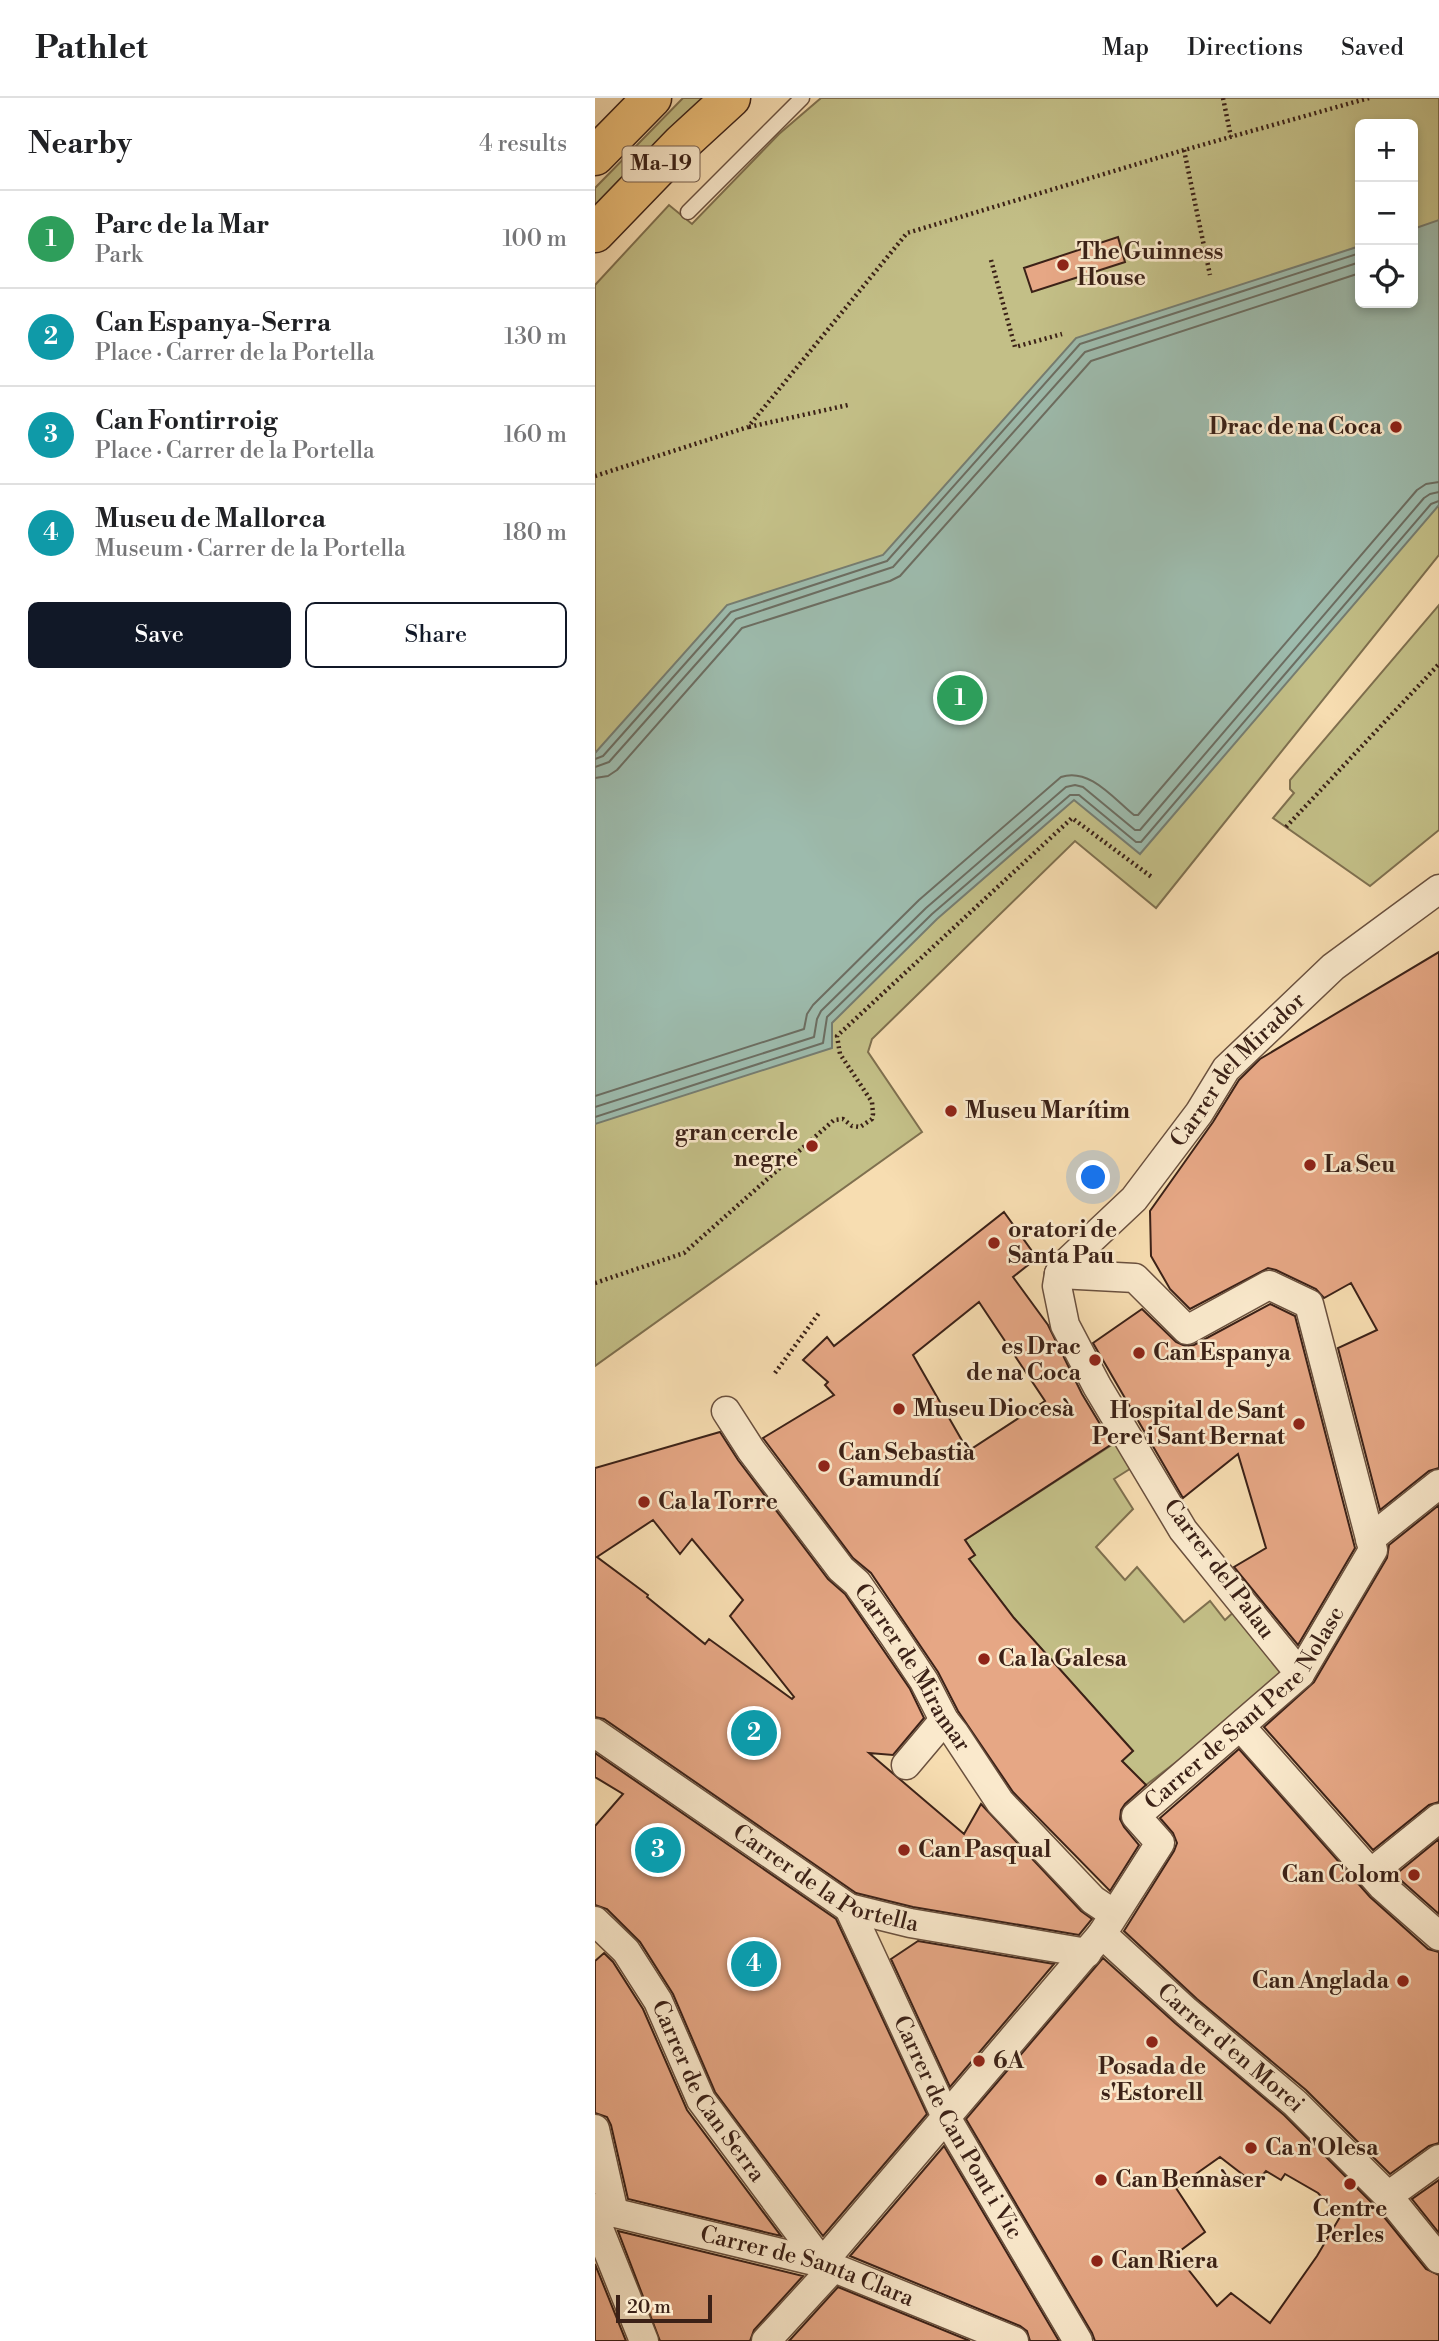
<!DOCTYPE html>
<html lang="en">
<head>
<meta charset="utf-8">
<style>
	body { margin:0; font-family:"Libre Bodoni",serif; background:#f2f2f2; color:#202124 }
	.controls { position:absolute; right:21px; top:21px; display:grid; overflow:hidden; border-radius:10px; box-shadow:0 4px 10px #0003 }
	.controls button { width:63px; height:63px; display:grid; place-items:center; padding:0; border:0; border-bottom:2px solid #e0e0e0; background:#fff; color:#202124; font:35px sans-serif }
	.scale { position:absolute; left:21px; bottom:18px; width:96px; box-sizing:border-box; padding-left:7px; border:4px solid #3b2117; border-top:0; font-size:19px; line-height:24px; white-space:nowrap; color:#3b2117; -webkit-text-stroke:5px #fae9cc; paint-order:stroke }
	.you { position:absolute; left:499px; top:1080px; width:24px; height:24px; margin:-18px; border:5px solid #fff; border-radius:50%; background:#1a73e8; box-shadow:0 0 0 10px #1a73e833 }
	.badge { display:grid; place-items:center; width:46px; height:46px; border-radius:50%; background:#111827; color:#fff; font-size:23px; font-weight:700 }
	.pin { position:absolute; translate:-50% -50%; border:4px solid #fff; box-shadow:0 2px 7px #0006 }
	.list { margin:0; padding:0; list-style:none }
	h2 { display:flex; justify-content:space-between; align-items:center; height:91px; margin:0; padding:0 28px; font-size:30px }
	h2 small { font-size:23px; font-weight:400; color:#757577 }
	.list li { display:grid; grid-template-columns:46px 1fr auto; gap:21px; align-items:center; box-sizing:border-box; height:98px; padding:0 28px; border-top:2px solid #e0e0e0 }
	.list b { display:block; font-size:26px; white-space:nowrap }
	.list p { margin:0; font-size:23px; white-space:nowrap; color:#757577 }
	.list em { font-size:23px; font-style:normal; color:#757577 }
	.actions { display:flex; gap:14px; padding:21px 28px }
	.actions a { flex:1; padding:16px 0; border:2px solid #111827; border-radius:10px; text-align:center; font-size:24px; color:#111827 }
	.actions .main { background:#111827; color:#fff }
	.icon { flex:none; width:38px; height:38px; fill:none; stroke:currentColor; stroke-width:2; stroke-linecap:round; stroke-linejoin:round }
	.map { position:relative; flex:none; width:844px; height:2243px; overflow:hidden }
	header { display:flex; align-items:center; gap:42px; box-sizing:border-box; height:98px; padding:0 35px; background:#fff; border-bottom:2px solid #e0e0e0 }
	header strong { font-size:33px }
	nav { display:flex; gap:38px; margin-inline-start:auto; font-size:24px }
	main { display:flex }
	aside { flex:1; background:#fff }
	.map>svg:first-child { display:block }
	.green { fill:#c3bf87; stroke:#7f704f; stroke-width:2; fill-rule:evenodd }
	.water { fill:#9dbbad; stroke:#767d71; stroke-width:2 }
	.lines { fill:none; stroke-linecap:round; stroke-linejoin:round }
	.shore { stroke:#6c6e62; stroke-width:2 }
	.building { fill:#e6a785; stroke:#3b2117; stroke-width:2; fill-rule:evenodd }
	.lane-casing { stroke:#6a503e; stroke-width:17 }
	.street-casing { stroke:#6a503e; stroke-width:31 }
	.highway-casing { stroke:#3b2117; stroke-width:41 }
	.path { stroke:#3b2117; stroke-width:4.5; stroke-dasharray:2 3.5; stroke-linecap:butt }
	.lane { stroke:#fae9cc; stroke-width:14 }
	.street { stroke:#fae9cc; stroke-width:28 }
	.highway { stroke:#ecbe78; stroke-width:38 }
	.poi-dot { fill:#8f2418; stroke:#fae9cc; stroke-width:2.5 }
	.labels { text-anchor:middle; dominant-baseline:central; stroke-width:5; stroke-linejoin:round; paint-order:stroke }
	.shield { fill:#fae9cc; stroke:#745d4d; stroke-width:2 }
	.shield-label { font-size:21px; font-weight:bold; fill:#3b2117 }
	.poi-label { font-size:23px; font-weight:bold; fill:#3b2117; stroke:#fae9cc; text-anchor:start }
	.street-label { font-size:23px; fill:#3b2117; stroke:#fae9cc }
</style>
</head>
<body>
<header>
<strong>Pathlet</strong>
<nav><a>Map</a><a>Directions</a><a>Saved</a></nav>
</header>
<main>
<aside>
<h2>Nearby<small>4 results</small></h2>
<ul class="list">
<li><span class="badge" style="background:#2e9e5b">1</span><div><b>Parc de la Mar</b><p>Park</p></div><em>100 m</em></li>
<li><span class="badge" style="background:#0f9aa8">2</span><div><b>Can Espanya-Serra</b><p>Place · Carrer de la Portella</p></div><em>130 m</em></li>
<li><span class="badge" style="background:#0f9aa8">3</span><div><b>Can Fontirroig</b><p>Place · Carrer de la Portella</p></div><em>160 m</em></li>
<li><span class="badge" style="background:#0f9aa8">4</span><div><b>Museu de Mallorca</b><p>Museum · Carrer de la Portella</p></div><em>180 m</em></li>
</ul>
<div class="actions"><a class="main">Save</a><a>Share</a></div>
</aside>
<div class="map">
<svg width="844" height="2243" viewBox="0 0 844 2243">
	<rect width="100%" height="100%" fill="#f7ddb1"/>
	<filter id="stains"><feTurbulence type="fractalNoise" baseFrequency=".00286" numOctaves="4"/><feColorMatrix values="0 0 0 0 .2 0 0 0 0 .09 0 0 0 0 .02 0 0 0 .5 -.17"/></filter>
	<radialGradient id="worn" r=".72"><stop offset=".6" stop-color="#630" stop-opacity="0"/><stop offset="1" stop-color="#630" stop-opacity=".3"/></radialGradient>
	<!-- green -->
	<path class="green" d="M 88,0 L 111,0 L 0,112 L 0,90 Z
		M 226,0 L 844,0 L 844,457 L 561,810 L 480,743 L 277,941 L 273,954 L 327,1034 L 0,1268 L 0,187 L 74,107 L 97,126 L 184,36 ZM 765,26 L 818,26 L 818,205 L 765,205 Z
		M 844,507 L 844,732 L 775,788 L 678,720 L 699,695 L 695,691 L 695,682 Z
		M 523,1343 L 538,1369 L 519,1381 L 538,1411 L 501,1449 L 530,1482 L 542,1469 L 589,1524 L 615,1503 L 630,1522 L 644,1509 L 688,1574 L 638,1621 L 551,1687 L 527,1663 L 538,1653 L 419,1520 L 374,1461 L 380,1457 L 370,1442 Z"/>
	<!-- water -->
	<path class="water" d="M 844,122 L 844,407 L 545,756 L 479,702 L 342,821 L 237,925 L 237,950 L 0,1026 L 0,655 L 132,507 L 288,457 L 481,240 L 765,148 L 765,205 L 818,205 L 818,131 Z"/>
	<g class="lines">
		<!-- shore -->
		<path class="shore" d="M 0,661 L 8,658 L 136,514 L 292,463 L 485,246 L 765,155
			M 0,669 L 14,664 L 141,521 L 298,469 L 490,254 L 765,164
			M 0,680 L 13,678 L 22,672 L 147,530 L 295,483 L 305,478 L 496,263 L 765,175
			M 0,998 L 209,931 L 212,916 L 218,907 L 324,802 L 466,679 C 494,669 519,701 539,717 L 543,717 L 822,392 L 831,386 L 844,384
			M 0,1009 L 219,939 L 222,921 L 226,913 L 331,810 L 471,689 L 480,687 L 488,689 L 540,732 L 545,732 L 829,400 L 835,396 L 844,394
			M 0,1019 L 228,945 L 232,919 L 337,816 L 475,697 L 484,697 L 541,744 L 546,744 L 836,406 L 844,403"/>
	</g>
	<!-- building -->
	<path class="building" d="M 523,139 L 530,164 L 437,194 L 429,170 Z
		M 844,854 L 844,1370 L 834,1373 L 785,1412 L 743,1250 L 782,1232 L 756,1185 L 729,1200 L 721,1191 L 681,1172 L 673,1170 L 595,1211 L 575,1191 L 556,1158 L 555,1113 L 618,1024 L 644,982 L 665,961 Z
		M 409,1114 L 442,1160 L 418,1179 L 453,1227 L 487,1296 L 517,1346 L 370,1442 L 380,1457 L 374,1461 L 419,1520 L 538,1653 L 527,1663 L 551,1687 L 530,1706 L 526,1712 L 525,1721 L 529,1729 L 544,1747 L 515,1793 L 418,1694 L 363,1613 L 343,1574 L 276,1475 L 258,1460 L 168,1340 L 239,1297 L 230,1287 L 233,1284 L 208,1262 L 232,1239 L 239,1248 ZM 384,1204 L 450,1303 L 373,1353 L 318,1257 Z
		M 675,1206 L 700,1218 L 760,1450 L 703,1547 L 639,1469 L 671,1450 L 643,1356 L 588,1400 L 498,1245 L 547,1211 L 581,1244 L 590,1248 L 599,1247 Z
		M 125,1334 L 143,1362 L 233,1481 L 250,1496 L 315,1591 L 329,1620 L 298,1657 L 274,1655 L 369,1736 L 386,1706 L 486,1813 L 497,1821 L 484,1837 L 318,1809 L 261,1795 L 9,1621 L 0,1619 L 0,1370 ZM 58,1422 L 85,1456 L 97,1441 L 148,1502 L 135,1518 L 199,1599 L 197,1601 L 114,1541 L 110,1546 L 52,1499 L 53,1497 L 2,1459 Z
		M 844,1407 L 844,1704 L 834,1707 L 778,1752 L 669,1629 L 719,1584 L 792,1460 L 794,1447 Z
		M 644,1651 L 775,1799 L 833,1851 L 844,1854 L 844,2045 L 834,2048 L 795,2076 L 711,1992 L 602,1901 L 529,1833 L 579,1753 L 582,1745 L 578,1735 L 565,1720 Z
		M 0,1655 L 241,1821 L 332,2016 L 228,2138 L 120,1994 L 78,1896 L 45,1844 L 12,1811 L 0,1807 L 0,1728 L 28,1696 L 0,1679 Z
		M 844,1741 L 844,1816 L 800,1777 Z
		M 323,1843 L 459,1866 L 355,1989 L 296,1861 Z
		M 9,1855 L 18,1864 L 48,1911 L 92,2012 L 186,2138 L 33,2101 L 16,2027 L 12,2019 L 0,2015 L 0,1863 Z
		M 508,1860 L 580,1925 L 689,2017 L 781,2109 L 831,2171 L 844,2177 L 844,2243 L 500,2243 L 497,2235 L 371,2021 ZM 625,2059 L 660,2086 L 671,2073 L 686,2082 L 690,2076 L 723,2095 L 745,2119 L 722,2158 L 675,2225 L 636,2195 L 622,2208 L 581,2156 L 610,2134 L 581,2090 Z
		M 349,2048 L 464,2243 L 435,2243 L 432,2233 L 425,2228 L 255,2158 Z
		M 844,2082 L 844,2135 L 817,2101 Z
		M 23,2133 L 208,2178 L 159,2232 L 155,2243 L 65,2243 Z
		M 0,2166 L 31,2243 L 0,2243 Z
		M 243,2189 L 375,2243 L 194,2243 Z"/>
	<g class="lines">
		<defs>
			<path id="lane" d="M 93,114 L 207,0"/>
			<g id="street">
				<path id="s1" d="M 131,1313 L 156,1352 L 246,1471 L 262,1485 L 299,1538 L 329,1583 L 349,1622 L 360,1636 L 405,1704 L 498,1802 L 519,1816"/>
				<path d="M 775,1441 L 844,1386"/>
				<path id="s2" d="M 705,1576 L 588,1432 L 502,1288 L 470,1227 L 462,1188 L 464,1176 L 470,1166 L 539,1101 L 604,1015 L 631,971 L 738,869 L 844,791"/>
				<path d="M 646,1629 L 787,1788 L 844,1838"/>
				<path id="s3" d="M 0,1635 L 254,1810 L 315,1825 L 492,1855"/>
				<path d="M 311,1667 L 349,1622"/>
				<path d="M 776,1775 L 844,1720"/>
				<path id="s4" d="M 254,1810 L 352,2021 L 483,2243"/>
				<path id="s5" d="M 0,1823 L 31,1853 L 63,1903 L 106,2002 L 227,2165 L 507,1836 L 565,1745 L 541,1718 L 705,1576 L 778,1452 L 714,1206 L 674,1187 L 592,1232 L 540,1180 L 464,1176"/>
				<path id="s6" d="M 507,1836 L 591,1913 L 700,2005 L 793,2098 L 844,2161"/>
				<path d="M 0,2031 L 19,2115"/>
				<path d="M 793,2098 L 844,2061"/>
				<path id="s7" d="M 0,2110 L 227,2165 L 419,2243"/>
				<path d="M 0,2121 L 49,2243"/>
				<path d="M 171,2243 L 239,2169"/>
			</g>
			<path id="highway" d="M 0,58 L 57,0
				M 0,135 L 87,45 L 136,0"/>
		</defs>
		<!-- lane casing -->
		<use href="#lane" class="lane-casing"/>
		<!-- street casing -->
		<use href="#street" class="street-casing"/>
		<!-- highway casing -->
		<use href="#highway" class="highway-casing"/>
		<!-- path -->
		<path class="path" d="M 628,0 L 636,39
			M 589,52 L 615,177
			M 396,162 L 420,249 L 467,236
			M 154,329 L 253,307
			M 0,378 L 153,329 L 312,135 L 589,52 L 774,0
			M 691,729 L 844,566
			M 0,1185 L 89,1155 L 239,1022 L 248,1021 L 257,1028 L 265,1029 L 277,1021 L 278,1016 L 277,1004 L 245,956 L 242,938 L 477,720 L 558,780
			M 180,1275 L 224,1215"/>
		<!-- lane -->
		<use href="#lane" class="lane"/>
		<!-- street -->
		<use href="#street" class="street"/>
		<!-- highway -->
		<use href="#highway" class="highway"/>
	</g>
	<!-- markers -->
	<g class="poi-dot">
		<circle cx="468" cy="167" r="7"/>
		<circle cx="801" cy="329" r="7"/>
		<circle cx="356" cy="1013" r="7"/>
		<circle cx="217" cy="1048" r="7"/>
		<circle cx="715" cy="1067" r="7"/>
		<circle cx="399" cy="1145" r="7"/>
		<circle cx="544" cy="1255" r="7"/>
		<circle cx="500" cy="1262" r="7"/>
		<circle cx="304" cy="1311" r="7"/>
		<circle cx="704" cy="1326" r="7"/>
		<circle cx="229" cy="1368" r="7"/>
		<circle cx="49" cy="1404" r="7"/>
		<circle cx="389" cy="1561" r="7"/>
		<circle cx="309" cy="1752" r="7"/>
		<circle cx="819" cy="1777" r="7"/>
		<circle cx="808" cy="1883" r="7"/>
		<circle cx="557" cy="1944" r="7"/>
		<circle cx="384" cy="1963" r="7"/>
		<circle cx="656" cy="2050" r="7"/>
		<circle cx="506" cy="2082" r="7"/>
		<circle cx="755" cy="2086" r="7"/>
		<circle cx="502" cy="2163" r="7"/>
	</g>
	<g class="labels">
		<!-- shield labels -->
		<rect class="shield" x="27.5" y="48.5" width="77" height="35" rx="5"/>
		<g class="shield-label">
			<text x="66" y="66">Ma-19</text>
		</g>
		<!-- poi labels -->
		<g class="poi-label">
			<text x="482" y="154">The Guinness<tspan x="482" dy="26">House</tspan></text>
			<text x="787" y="329" text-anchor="end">Drac de na Coca</text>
			<text x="370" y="1013">Museu Marítim</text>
			<text x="203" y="1035" text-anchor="end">gran cercle<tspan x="203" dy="26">negre</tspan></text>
			<text x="729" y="1067">La Seu</text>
			<text x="413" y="1132">oratori de<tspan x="413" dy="26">Santa Pau</tspan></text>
			<text x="486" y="1249" text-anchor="end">es Drac<tspan x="486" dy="26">de na Coca</tspan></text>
			<text x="558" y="1255">Can Espanya</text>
			<text x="318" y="1311">Museu Diocesà</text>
			<text x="690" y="1313" text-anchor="end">Hospital de Sant<tspan x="690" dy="26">Pere i Sant Bernat</tspan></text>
			<text x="243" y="1355">Can Sebastià<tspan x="243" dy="26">Gamundí</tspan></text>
			<text x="63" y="1404">Ca la Torre</text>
			<text x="403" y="1561">Ca la Galesa</text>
			<text x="323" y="1752">Can Pasqual</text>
			<text x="805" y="1777" text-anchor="end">Can Colom</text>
			<text x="794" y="1883" text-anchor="end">Can Anglada</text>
			<text x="398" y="1963">6A</text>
			<text x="557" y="1969" text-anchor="middle">Posada de<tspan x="557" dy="26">s'Estorell</tspan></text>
			<text x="670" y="2050">Ca n'Olesa</text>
			<text x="520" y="2082">Can Bennàser</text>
			<text x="755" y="2111" text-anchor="middle">Centre<tspan x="755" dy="26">Perles</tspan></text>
			<text x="516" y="2163">Can Riera</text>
		</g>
		<!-- street labels -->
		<g class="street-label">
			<text stroke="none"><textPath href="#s2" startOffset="747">Carrer del Mirador</textPath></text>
			<text transform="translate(624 1471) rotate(53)">Carrer del Palau</text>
			<text stroke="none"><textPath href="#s1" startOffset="318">Carrer de Miramar</textPath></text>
			<text stroke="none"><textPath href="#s5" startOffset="1144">Carrer de Sant Pere Nolasc</textPath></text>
			<text stroke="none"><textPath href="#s3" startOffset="275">Carrer de la Portella</textPath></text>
			<text stroke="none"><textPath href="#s6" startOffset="172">Carrer d'en Morei</textPath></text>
			<text stroke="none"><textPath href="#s5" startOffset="206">Carrer de Can Serra</textPath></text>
			<text stroke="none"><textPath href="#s4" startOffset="245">Carrer de Can Pont i Vic</textPath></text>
			<text stroke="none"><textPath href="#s7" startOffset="220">Carrer de Santa Clara</textPath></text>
		</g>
	</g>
	<rect width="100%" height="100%" filter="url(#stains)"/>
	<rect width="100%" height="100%" fill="url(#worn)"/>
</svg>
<div class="controls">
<button>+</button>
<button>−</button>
<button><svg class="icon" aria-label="locate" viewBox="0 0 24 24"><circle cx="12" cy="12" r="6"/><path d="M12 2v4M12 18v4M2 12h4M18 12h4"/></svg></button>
</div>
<div class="scale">20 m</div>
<div class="you"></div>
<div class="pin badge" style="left:365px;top:600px;background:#2e9e5b">1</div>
<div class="pin badge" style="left:159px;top:1635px;background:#0f9aa8">2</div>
<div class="pin badge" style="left:63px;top:1752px;background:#0f9aa8">3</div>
<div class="pin badge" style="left:159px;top:1866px;background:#0f9aa8">4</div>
</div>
</main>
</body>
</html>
